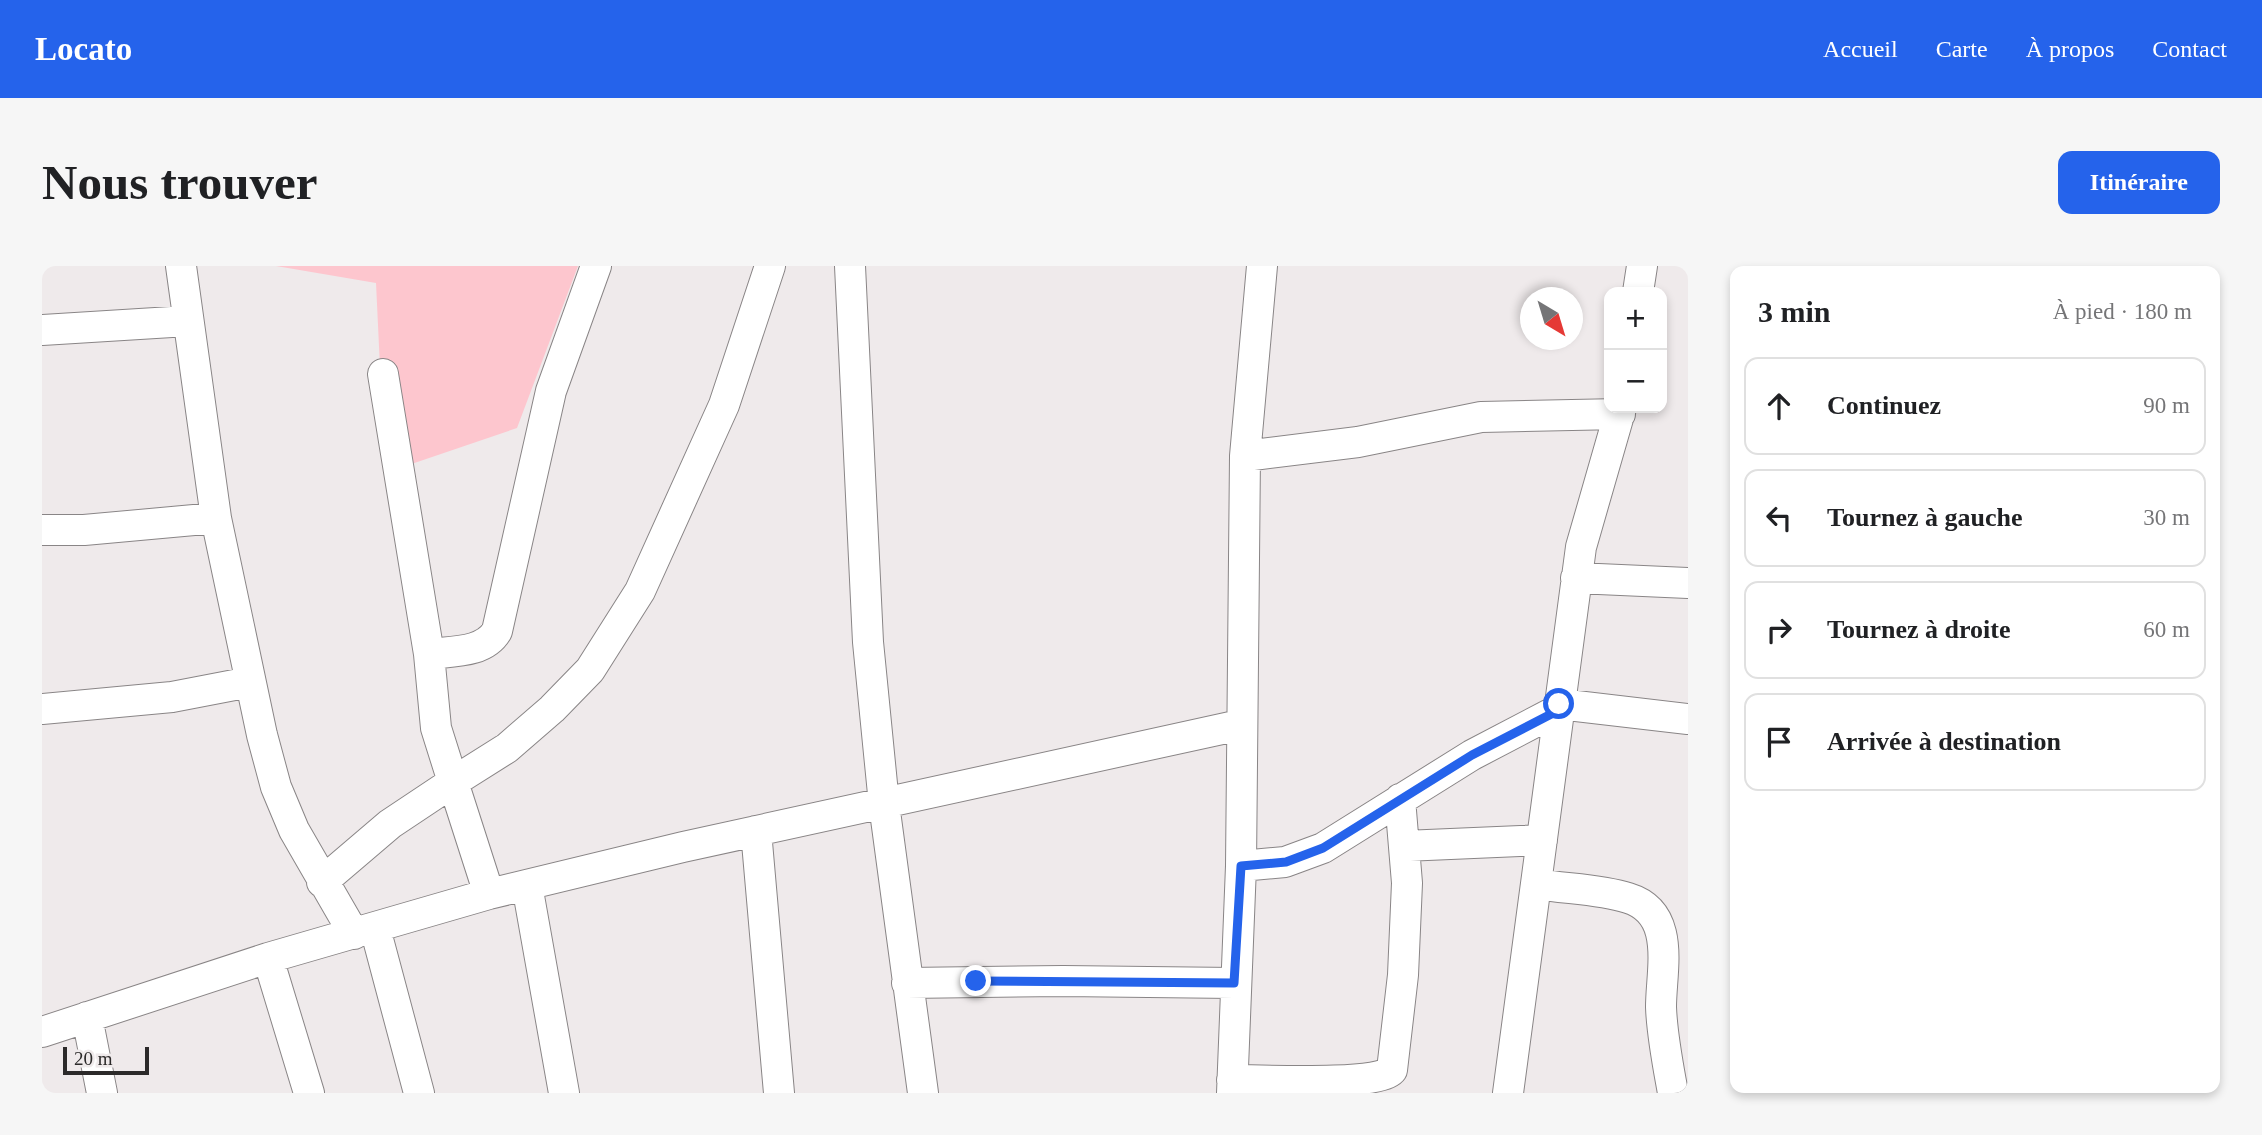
<!DOCTYPE html>
<html lang="fr">
<head>
<meta charset="utf-8">
<style>
	body { margin:0; font-family:"Times New Roman",serif; background:#f6f6f6; color:#202124 }
	.controls { position:absolute; right:21px; top:21px; display:grid; overflow:hidden; border-radius:14px; box-shadow:0 4px 10px #0003 }
	.controls button { width:63px; height:63px; display:grid; place-items:center; padding:0; border:0; border-bottom:2px solid #e0e0e0; background:#fff; color:#202124; font:35px sans-serif }
	.compass { position:absolute; left:1478px; top:21px; width:63px; height:63px; border-radius:50%; background:#fff; box-shadow:0 4px 10px #0003; rotate:142deg }
	.scale { position:absolute; left:21px; bottom:18px; width:86px; box-sizing:border-box; padding-left:7px; border:4px solid #2c2a2a; border-top:0; font-size:19px; line-height:24px; white-space:nowrap; color:#2c2a2a; -webkit-text-stroke:5px #efeaeb; paint-order:stroke }
	.stop { position:absolute; width:21px; height:21px; margin:-16px; border:5px solid #2563eb; border-radius:50%; background:#fff }
	.stop.end { background:#2563eb; border-color:#fff; box-shadow:0 2px 7px #0008 }
	.list { margin:0; padding:0; list-style:none }
	h2 { display:flex; justify-content:space-between; align-items:center; height:91px; margin:0; padding:0 28px; font-size:30px }
	h2 small { font-size:23px; font-weight:400; color:#757577 }
	.list li { display:grid; grid-template-columns:46px 1fr auto; gap:21px; align-items:center; box-sizing:border-box; height:98px; margin:0 14px 14px; padding:0 14px; border:2px solid #e0e0e0; border-radius:14px }
	.list b { display:block; font-size:26px; white-space:nowrap }
	.list em { font-size:23px; font-style:normal; color:#757577 }
	.icon { flex:none; width:38px; height:38px; fill:none; stroke:currentColor; stroke-width:2; stroke-linecap:round; stroke-linejoin:round }
	.map { position:relative; flex:none; width:1646px; height:827px; overflow:hidden; border-radius:14px }
	header { display:flex; align-items:center; gap:42px; box-sizing:border-box; height:98px; padding:0 35px; background:#2563eb; color:#fff }
	header strong { font-size:33px }
	nav { display:flex; gap:38px; margin-inline-start:auto; font-size:24px }
	.intro { display:flex; align-items:center; justify-content:space-between; box-sizing:border-box; height:168px; padding:0 42px }
	h1 { margin:0; font-size:49px }
	.button { padding:18px 32px; border-radius:14px; background:#2563eb; color:#fff; font-size:24px; font-weight:700 }
	main { display:flex; gap:42px; padding:0 42px }
	aside { flex:1; background:#fff; border-radius:14px; box-shadow:0 4px 10px #0003 }
	.map>svg:first-child { display:block }
	.green { fill:#fdc6ce }
	.lines { fill:none; stroke-linecap:round; stroke-linejoin:round }
	.minor-casing { stroke:#898586; stroke-width:32 }
	.minor { stroke:#fff; stroke-width:30 }
	.route { stroke:#2563eb; stroke-width:9 }
</style>
</head>
<body>
<header>
<strong>Locato</strong>
<nav><a>Accueil</a><a>Carte</a><a>À propos</a><a>Contact</a></nav>
</header>
<div class="intro"><h1>Nous trouver</h1><a class="button">Itinéraire</a></div>
<main>
<div class="map">
<svg width="1646" height="827" viewBox="0 0 1646 827">
	<rect width="100%" height="100%" fill="#efeaeb"/>
	<!-- green -->
	<path class="green" d="M 234,0 L 536,0 L 475,162 L 343,207 L 334,17 Z"/>
	<g class="lines">
		<defs>
			<path id="minor" d="M 139,0 L 174,252 L 220,469 L 234,521 L 252,564 L 312,668
				M 808,0 L 826,376 L 842,538 L 881,827
				M 1596,26 L 1600,0
				M 0,64 L 146,55
				M 1203,190 L 1316,176 L 1439,151 L 1578,148
				M 0,264 L 42,264 L 174,252
				M 1534,312 L 1646,317
				M 387,388 C 411,385 442,387 455,365 L 509,125 L 554,0
				M 1517,438 L 1646,453
				M 0,443 L 130,431 L 208,416
				M 714,565 L 737,827
				M 1362,580 L 1500,574
				M 1199,600 L 1243,596 L 1281,582 L 1430,489 L 1516,444
				M 280,616 L 348,558 L 411,516 L 394,462 L 387,388 L 341,108
				M 1495,618 C 1524,623 1558,623 1586,632 C 1635,647 1619,704 1619,741 C 1620,770 1626,799 1631,827
				M 485,619 L 522,827
				M 447,628 L 411,516 L 465,482 L 510,443 L 548,404 L 598,325 L 682,139 L 728,0
				M 333,662 L 377,827
				M 226,692 L 267,827
				M 865,717 L 1021,715 L 1192,717
				M 45,751 L 60,827
				M 0,766 L 226,692 L 447,628 L 641,581 L 1198,459
				M 1190,814 C 1215,814 1339,820 1350,804 L 1361,709 L 1365,617 L 1358,533
				M 1190,827 L 1199,600 L 1203,190 L 1220,0
				M 1466,827 L 1539,281 L 1579,142"/>
		</defs>
		<!-- minor casing -->
		<use href="#minor" class="minor-casing"/>
		<!-- minor -->
		<use href="#minor" class="minor"/>
	</g>
	<g class="lines">
		<!-- route -->
		<path class="route" d="M 934,715 L 1192,717 L 1199,600 L 1244,596 L 1281,582 L 1430,489 L 1517,444 L 1517,438"/>
	</g>
</svg>
<div class="controls">
<button>+</button>
<button>−</button>
</div>
<svg class="compass" viewBox="-18 -18 36 36"><path d="M0-13l5 13h-10z" fill="#e53935"/><path d="M0 13l5-13h-10z" fill="#757577"/></svg>
<div class="scale">20 m</div>
<div class="stop" style="left:1517px;top:438px"></div>
<div class="stop end" style="left:934px;top:715px"></div>
</div>
<aside>
<h2>3 min<small>À pied · 180 m</small></h2>
<ul class="list">
<li><svg class="icon" aria-label="ahead" viewBox="0 0 24 24"><path d="M12 20V5M6 11l6-6 6 6"/></svg><div><b>Continuez</b></div><em>90 m</em></li>
<li><svg class="icon" aria-label="left" viewBox="0 0 24 24"><path d="M17 20v-9H6M10 6l-5 5 5 5"/></svg><div><b>Tournez à gauche</b></div><em>30 m</em></li>
<li><svg class="icon" aria-label="right" viewBox="0 0 24 24"><path d="M7 20v-9h11M14 6l5 5-5 5"/></svg><div><b>Tournez à droite</b></div><em>60 m</em></li>
<li><svg class="icon" aria-label="arrive" viewBox="0 0 24 24"><path d="M6 21V4h12l-3 4 3 4H6"/></svg><div><b>Arrivée à destination</b></div></li>
</ul>
</aside>
</main>
</body>
</html>
